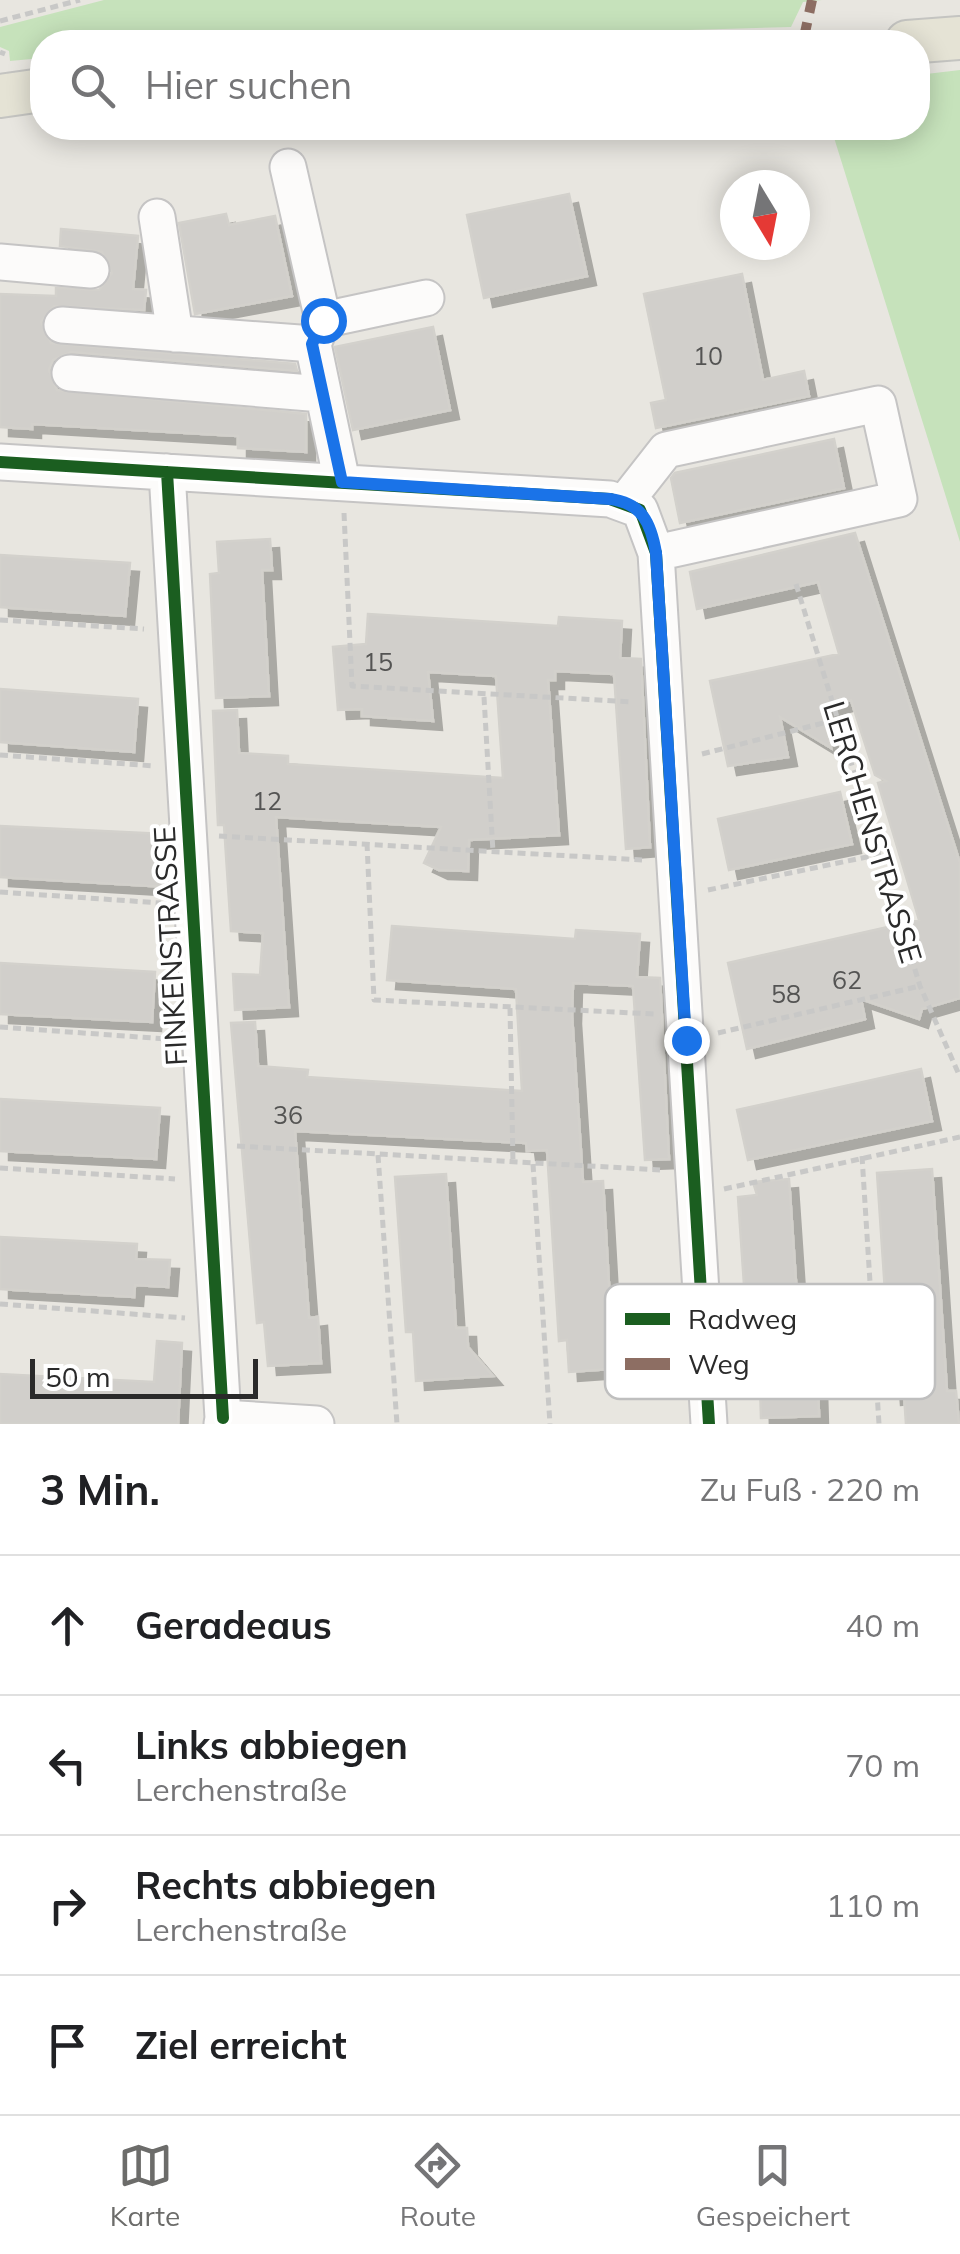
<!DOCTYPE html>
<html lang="de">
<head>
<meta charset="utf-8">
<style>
	body { margin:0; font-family:Mulish,sans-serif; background:#f2f2f2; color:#202124 }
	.compass { position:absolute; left:720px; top:170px; width:90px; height:90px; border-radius:50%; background:#fff; box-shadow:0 5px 25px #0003; rotate:170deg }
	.scale { position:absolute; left:30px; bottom:25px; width:228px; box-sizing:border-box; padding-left:10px; border:5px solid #2a2a2a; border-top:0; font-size:28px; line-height:35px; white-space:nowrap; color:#2a2a2a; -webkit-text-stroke:8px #fff; paint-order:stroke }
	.stop { position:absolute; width:30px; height:30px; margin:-22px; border:8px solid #1a73e8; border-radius:50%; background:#fff }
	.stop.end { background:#1a73e8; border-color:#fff; box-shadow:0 2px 10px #0008 }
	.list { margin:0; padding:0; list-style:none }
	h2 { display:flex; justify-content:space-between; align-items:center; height:130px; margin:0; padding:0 40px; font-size:42px }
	h2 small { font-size:32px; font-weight:400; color:#757577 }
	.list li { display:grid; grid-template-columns:65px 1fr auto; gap:30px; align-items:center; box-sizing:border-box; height:140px; padding:0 40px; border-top:2px solid #e0e0e0 }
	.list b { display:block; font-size:38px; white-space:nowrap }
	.list p { margin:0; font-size:32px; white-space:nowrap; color:#757577 }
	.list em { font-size:32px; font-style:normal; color:#757577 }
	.icon { flex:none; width:55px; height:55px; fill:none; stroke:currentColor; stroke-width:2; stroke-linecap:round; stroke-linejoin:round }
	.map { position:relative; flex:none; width:960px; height:1424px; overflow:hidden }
	.search { position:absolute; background:#fff; box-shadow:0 5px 25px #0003; left:30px; right:30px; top:30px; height:110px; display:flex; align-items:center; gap:25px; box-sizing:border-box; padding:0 35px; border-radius:40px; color:#757577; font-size:38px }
	.sheet { height:690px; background:#fff }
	nav { display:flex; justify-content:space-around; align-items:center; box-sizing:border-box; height:140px; border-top:2px solid #e0e0e0; background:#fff; font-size:28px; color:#757577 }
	nav a { display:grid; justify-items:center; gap:5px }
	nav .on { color:#6c6c6a }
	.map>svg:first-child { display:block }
	.green { fill:#c6e2bb }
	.building { fill:#d1cfcb; stroke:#d3d1cc; stroke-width:2.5; filter:url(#shadow) }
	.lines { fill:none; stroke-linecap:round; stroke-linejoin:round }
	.minor-casing { stroke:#c5c4c4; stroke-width:39 }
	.major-casing { stroke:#c4c4c1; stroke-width:46 }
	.path { stroke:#c8c8c7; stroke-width:5; stroke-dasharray:8 5; stroke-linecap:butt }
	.minor { stroke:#fcfbfa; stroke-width:35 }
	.major { stroke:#e5e3d5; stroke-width:42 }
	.quiet { stroke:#8d6e63; stroke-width:10; stroke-dasharray:20 10; stroke-linecap:butt }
	.cycleway-casing { stroke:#fff; stroke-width:19 }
	.cycleway { stroke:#1b5e20; stroke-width:12 }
	.route { stroke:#1a73e8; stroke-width:12 }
	.labels { text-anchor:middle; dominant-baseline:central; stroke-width:8; stroke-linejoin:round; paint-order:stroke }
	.number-label { font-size:25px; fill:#545453 }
	.street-label { font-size:30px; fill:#2a2a2a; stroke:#fff }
	.key { fill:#fff; stroke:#bfbfbf; stroke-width:2.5 }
	.key-label { font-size:28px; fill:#2a2a2a }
</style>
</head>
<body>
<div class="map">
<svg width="960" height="1424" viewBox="0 0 960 1424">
	<defs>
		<filter id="shadow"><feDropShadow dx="9" dy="9" stdDeviation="0" flood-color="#0004"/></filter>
	</defs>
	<rect width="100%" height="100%" fill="#e8e6e0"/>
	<!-- green -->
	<path class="green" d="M 104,0 L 822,0 L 803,2 L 791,27 L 358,40 L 42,42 L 42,58 L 10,61 L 9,51 L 0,47 L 0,27 Z
		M 960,70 L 960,542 L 831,128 L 918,128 L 918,75 Z"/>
	<!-- building -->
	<path class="building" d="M 569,194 L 587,276 L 484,298 L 467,215 Z
		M 226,214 L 229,225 L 275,216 L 292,296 L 195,314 L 179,223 Z
		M 61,229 L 138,236 L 133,289 L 146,290 L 144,310 L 54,306 L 41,322 L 51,343 L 295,364 L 297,371 L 71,352 L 53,360 L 49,370 L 57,390 L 306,414 L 306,452 L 238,448 L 238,436 L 32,424 L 32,429 L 0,427 L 0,294 L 56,296 L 56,288 L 99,290 L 112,273 L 102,252 L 60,246 Z
		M 742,274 L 763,380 L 804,371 L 809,396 L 656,428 L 651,403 L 666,400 L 644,294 Z
		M 433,327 L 450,410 L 353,430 L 335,347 Z
		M 834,439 L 844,488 L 680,523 L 671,478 L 675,473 Z
		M 855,533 L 960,863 L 960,998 L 922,1009 L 919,1019 L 861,999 L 865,1019 L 747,1049 L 728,963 L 919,920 L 878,783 L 886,781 L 875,775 L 851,700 L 822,708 L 831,748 L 780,717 L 788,757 L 728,766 L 710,681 L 839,654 L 818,582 L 697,609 L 690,572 Z
		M 270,539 L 272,570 L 262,570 L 269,696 L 216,698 L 210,574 L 219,573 L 217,542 Z
		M 0,555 L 130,563 L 125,616 L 0,607 Z
		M 368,614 L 558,626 L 559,617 L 622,621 L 620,658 L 641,659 L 650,847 L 626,849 L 614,674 L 555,671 L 555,680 L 548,680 L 559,835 L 469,840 L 468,871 L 439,870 L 424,863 L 441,827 L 276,817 L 289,1007 L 235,1010 L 233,974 L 260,975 L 263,933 L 231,931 L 224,825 L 218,825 L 213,711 L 237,710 L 239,753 L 288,756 L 288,764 L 503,778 L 496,676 L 428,672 L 433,721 L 362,716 L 362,709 L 338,710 L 333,647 L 366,644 Z
		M 0,689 L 138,699 L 134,752 L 0,742 Z
		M 840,792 L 852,844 L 729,870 L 718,819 Z
		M 0,826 L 164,834 L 167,887 L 0,877 Z
		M 392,926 L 575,939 L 576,930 L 640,934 L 637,977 L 660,978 L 669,1159 L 645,1160 L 633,986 L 573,983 L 572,1015 L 583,1182 L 603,1181 L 612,1337 L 620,1337 L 623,1368 L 569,1372 L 567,1340 L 559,1341 L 547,1150 L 527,1151 L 526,1143 L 295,1131 L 309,1318 L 318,1317 L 321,1363 L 268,1366 L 264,1322 L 257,1323 L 231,1023 L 255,1022 L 258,1066 L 308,1070 L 307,1077 L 522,1091 L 516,989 L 387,980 Z
		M 0,963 L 155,972 L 152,1022 L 0,1014 Z
		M 921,1069 L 932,1121 L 748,1160 L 737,1110 Z
		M 0,1099 L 160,1108 L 156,1159 L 0,1151 Z
		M 932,1169 L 947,1391 L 956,1391 L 959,1424 L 906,1424 L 904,1395 L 892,1396 L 877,1173 Z
		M 446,1174 L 456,1328 L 467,1328 L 468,1347 L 493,1376 L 416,1381 L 413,1332 L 406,1332 L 395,1177 Z
		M 789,1179 L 803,1385 L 818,1384 L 819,1416 L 761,1418 L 760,1386 L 751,1387 L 738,1197 L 757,1195 L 753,1182 Z
		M 0,1237 L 137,1244 L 136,1259 L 170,1260 L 168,1287 L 135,1285 L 134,1297 L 0,1289 Z
		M 157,1341 L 182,1343 L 178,1424 L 0,1424 L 0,1374 L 154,1382 Z"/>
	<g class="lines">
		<defs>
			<path id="minor" d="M 288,167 L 323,320
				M 157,217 L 175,334
				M 0,262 L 91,270
				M 62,325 L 313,344
				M 70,373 L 322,394
				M 0,462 L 610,499 L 640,510 L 656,553 L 709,1424
				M 167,472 L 223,1418
				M 342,482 L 313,344 L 323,320 L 426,298
				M 626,501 L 666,450 L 878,404 L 899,499 L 656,553
				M 222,1424 L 223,1418 L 316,1424"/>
			<path id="major" d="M 907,42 L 960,38
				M 0,96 L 42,90"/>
		</defs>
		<!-- minor casing -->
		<use href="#minor" class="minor-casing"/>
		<!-- major casing -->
		<use href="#major" class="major-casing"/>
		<!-- path -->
		<path class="path" d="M 0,21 L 80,0
			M 0,52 L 5,54
			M 344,513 L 352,686 L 632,702
			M 796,584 L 920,986 L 960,1077
			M 0,620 L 144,629
			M 484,697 L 493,852
			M 702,754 L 839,719
			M 0,755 L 155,766
			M 219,836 L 642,860
			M 367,843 L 374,1000 L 654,1014
			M 708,890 L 881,854
			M 0,892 L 161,903
			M 510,1008 L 513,1163
			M 0,1027 L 167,1039
			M 718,1033 L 920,986
			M 237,1146 L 660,1170
			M 378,1155 L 397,1424
			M 862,1156 L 879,1424
			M 533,1164 L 550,1424
			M 0,1168 L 175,1179
			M 724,1189 L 960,1137
			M 0,1304 L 185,1318"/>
		<!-- minor -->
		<use href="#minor" class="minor"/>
		<!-- major -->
		<use href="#major" class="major"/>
		<!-- quiet -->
		<path class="quiet" d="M 803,42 L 812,0"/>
		<defs>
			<path id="cycleway" d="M 0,462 L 610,499 L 640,510 L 656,553 L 709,1424
				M 167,472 L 223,1418"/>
		</defs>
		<!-- cycleway casing -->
		<use href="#cycleway" class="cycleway-casing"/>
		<!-- cycleway -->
		<use href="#cycleway" class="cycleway"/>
	</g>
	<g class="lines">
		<!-- route -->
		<path class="route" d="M 323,320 L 312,344 L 342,482 L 610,499 C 642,503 651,523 656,553 L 686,1040"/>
	</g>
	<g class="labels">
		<!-- number labels -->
		<g class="number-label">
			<text x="708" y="355">10</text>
			<text x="378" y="661">15</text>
			<text x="267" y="800">12</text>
			<text x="847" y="979">62</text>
			<text x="786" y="993">58</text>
			<text x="288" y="1114">36</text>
		</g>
		<!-- street labels -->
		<g class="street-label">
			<text transform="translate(873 832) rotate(73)">LERCHENSTRASSE</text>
			<text transform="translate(170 946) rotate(-93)">FINKENSTRASSE</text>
		</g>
	</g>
	<!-- legend -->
	<rect x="605" y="1284" width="330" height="115" rx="15" class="key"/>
	<rect x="625" y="1313" width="45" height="12" fill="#1b5e20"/>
	<rect x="625" y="1358" width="45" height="12" fill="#8d6e63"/>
	<g class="key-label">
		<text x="688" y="1329">Radweg</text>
		<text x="688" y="1374">Weg</text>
	</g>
</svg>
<svg class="compass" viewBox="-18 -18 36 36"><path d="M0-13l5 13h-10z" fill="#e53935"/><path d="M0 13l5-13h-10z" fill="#757577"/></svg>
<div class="scale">50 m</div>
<div class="stop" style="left:323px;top:320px"></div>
<div class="stop end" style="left:686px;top:1040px"></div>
<div class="search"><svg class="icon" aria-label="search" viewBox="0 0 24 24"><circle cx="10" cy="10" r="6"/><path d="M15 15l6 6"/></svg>Hier suchen</div>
</div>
<section class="sheet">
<h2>3 Min.<small>Zu Fuß · 220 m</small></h2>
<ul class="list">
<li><svg class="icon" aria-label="ahead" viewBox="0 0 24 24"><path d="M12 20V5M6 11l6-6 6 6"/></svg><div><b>Geradeaus</b></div><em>40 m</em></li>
<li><svg class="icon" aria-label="left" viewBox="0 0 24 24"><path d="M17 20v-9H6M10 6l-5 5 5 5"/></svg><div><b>Links abbiegen</b><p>Lerchenstraße</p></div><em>70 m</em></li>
<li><svg class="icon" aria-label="right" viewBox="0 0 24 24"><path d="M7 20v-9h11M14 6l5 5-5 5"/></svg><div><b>Rechts abbiegen</b><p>Lerchenstraße</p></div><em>110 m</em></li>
<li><svg class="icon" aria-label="arrive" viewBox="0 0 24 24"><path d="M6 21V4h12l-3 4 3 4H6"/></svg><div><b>Ziel erreicht</b></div></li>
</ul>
</section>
<nav>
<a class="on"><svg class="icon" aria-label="map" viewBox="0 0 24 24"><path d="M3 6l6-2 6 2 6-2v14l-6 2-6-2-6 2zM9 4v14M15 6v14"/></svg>Karte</a>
<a><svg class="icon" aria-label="directions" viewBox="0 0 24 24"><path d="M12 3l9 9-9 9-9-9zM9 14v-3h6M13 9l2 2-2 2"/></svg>Route</a>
<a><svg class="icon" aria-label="saved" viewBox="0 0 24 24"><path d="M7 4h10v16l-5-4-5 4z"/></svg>Gespeichert</a>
</nav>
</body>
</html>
